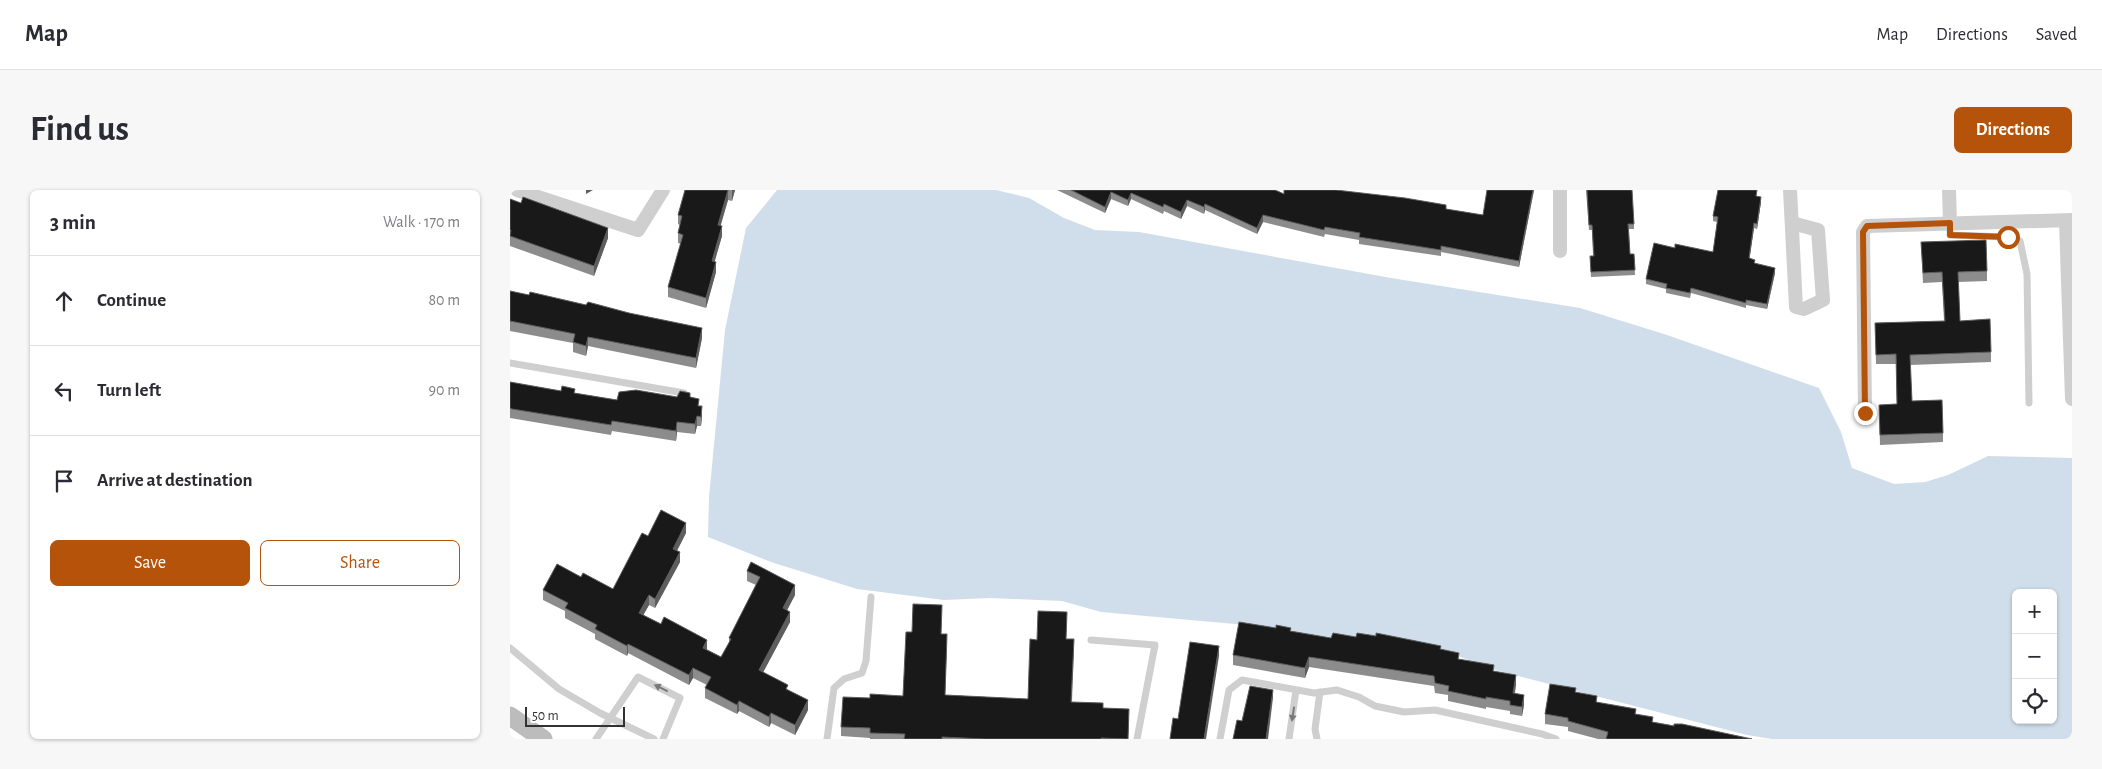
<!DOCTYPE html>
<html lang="en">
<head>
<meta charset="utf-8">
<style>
	body { margin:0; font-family:"Alegreya Sans",sans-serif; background:#f7f7f7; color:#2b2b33 }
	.controls { position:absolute; right:15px; bottom:15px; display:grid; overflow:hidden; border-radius:8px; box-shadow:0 1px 4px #0004 }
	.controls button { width:45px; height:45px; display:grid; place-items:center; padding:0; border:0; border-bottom:1px solid #e1e1e2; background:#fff; color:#2b2b33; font:25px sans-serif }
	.scale { position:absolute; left:15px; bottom:12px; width:100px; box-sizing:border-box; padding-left:5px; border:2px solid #323232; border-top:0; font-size:14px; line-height:18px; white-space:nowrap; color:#323232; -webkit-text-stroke:4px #fff; paint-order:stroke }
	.stop { position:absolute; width:15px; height:15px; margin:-11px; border:4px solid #b45309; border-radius:50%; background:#fff }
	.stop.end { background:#b45309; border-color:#fff; box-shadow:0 1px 5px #0008 }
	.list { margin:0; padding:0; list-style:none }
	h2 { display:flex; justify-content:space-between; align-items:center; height:65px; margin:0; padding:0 20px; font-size:21px }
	h2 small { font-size:16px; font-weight:400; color:#7c7c81 }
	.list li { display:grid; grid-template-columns:32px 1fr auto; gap:15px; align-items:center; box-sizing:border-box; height:90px; padding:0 20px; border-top:1px solid #e1e1e2 }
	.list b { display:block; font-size:19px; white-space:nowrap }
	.list em { font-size:16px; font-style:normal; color:#7c7c81 }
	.actions { display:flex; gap:10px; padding:15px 20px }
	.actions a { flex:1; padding:11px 0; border:1px solid #b45309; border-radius:8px; text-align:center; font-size:18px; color:#b45309 }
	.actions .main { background:#b45309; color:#fff }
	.icon { flex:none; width:28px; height:28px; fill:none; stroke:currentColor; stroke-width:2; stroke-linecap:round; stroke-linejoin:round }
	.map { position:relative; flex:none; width:1562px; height:549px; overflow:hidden; border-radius:8px }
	header { display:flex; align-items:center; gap:30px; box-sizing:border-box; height:70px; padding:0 25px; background:#fff; border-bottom:1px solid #e1e1e2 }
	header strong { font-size:24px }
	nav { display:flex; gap:28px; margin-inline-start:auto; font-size:18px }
	.intro { display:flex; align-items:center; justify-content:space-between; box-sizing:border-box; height:120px; padding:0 30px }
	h1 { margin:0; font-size:35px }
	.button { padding:12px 22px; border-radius:8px; background:#b45309; color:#fff; font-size:18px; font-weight:700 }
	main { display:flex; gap:30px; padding:0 30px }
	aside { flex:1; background:#fff; border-radius:8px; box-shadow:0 1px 4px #0004 }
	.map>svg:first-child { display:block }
	.water { fill:#d0deeb; fill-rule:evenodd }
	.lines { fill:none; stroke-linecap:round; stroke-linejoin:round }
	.lane { stroke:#cfcfcf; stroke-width:7 }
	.street { stroke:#cfcfcf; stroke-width:14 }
	.secondary { stroke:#bcbcbc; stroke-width:19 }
	.wall { fill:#8c8c8c }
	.shaded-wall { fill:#5e5e5e }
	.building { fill:#191919; stroke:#5e5e5e }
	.oneway { fill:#797979 }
	.route { stroke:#b45309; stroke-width:6 }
</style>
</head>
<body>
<header>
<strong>Map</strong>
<nav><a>Map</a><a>Directions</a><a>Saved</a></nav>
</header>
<div class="intro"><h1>Find us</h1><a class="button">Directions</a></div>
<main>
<aside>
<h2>3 min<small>Walk · 170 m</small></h2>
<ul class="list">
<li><svg class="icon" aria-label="ahead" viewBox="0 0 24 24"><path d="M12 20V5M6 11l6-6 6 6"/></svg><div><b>Continue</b></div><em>80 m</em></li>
<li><svg class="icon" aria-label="left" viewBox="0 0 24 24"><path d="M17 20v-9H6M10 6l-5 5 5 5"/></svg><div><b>Turn left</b></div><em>90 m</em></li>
<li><svg class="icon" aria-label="arrive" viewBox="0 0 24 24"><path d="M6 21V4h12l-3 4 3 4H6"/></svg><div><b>Arrive at destination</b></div></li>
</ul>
<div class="actions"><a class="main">Save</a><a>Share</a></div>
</aside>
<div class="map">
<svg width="1562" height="549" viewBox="0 0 1562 549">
	<rect width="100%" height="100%" fill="#fff"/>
	<!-- water -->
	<path class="water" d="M 267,0 L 486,0 L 519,8 L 554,28 L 585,40 L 629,42 L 881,88 L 1070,118 L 1154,144 L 1309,198 L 1331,242 L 1342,278 L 1384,294 L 1415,292 L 1438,285 L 1478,266 L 1562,268 L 1562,549 L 1262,549 L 1237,545 L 985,480 L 918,455 L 808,446 L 725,434 L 591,422 L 552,411 L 480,408 L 434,410 L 347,399 L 261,372 L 198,347 L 199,307 L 215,140 L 236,38 ZM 1506,403 L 1543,403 L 1543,530 L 1506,530 Z"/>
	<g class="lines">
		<!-- lane -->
		<path class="lane" d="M 1440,33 L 1440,45 L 1498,47 L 1510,51 L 1517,84 L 1519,213
			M 0,173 L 174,203
			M 581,450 L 645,455 L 627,549
			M 0,458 L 49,499 L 90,523 L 144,549
			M 86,549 L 128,487 L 170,508 L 153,549
			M 317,549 L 324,498 L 334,489 L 352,483 L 356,471 L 361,407
			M 710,549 L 719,500 L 732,490 L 804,503 L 827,500 L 849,507 L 865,516 L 894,522 L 925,520 L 1032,544 L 1046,549
			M 779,549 L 786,500
			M 807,549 L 805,539 L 810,502"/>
		<!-- street -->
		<path class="street" d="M 7,0 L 128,40 L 153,0
			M 1280,0 L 1286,117 L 1294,119 L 1313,110 L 1308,40 L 1282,33
			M 1439,0 L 1440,33
			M 1556,31 L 1562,209
			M 1050,61 L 1050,0
			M 1355,223 L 1353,42 L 1357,36 L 1562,30"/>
		<!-- secondary -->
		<path class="secondary" d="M 0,526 L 33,549"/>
	</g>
	<!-- wall -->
	<path class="wall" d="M 175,0 L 225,0 L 222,11 L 218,10 L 210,35 L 212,46 L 204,72 L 206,82 L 196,118 L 158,107 L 158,97 L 171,54 L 168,53 L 168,43 L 170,35 L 168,34 L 168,25 Z
		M 547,0 L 765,0 L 774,4 L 936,19 L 973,25 L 1024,0 L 1009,77 L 931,62 L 931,66 L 849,54 L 849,50 L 815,44 L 814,47 L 753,32 L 747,44 L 695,20 L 694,24 L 677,16 L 671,29 L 654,21 L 653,24 L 621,9 L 618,16 L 601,9 L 595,23 Z
		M 1076,0 L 1124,34 L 1124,39 L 1119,39 L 1120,64 L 1124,64 L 1125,85 L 1081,87 L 1080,72 L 1083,66 L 1082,40 L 1079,40 Z
		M 1247,6 L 1251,12 L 1247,39 L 1244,38 L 1239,68 L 1245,73 L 1265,83 L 1257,119 L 1236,115 L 1236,118 L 1181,103 L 1180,108 L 1156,103 L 1156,99 L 1136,94 L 1136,89 L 1165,58 L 1203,62 L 1207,32 L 1203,31 L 1203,26 Z
		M 0,9 L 98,48 L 84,86 L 0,56 Z
		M 1411,52 L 1477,81 L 1477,91 L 1448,92 L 1450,131 L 1481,162 L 1481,172 L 1400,175 L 1402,211 L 1433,243 L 1433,252 L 1370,255 L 1369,215 L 1387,214 L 1386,174 L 1366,174 L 1365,133 L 1434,131 L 1432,92 L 1413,93 Z
		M 0,101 L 192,148 L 186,178 L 78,156 L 76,166 L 63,162 L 63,153 L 0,141 Z
		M 0,192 L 51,201 L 65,203 L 107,210 L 167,207 L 180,207 L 189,216 L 192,226 L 191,236 L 187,236 L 185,244 L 167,242 L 166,251 L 102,241 L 101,245 L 0,228 Z
		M 176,343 L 167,361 L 170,372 L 145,418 L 139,415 L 133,425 L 211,467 L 219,454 L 219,448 L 246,395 L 237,391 L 237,381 L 241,372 L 285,405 L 277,420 L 280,432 L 253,482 L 278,500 L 298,520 L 285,545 L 261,533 L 259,537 L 229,521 L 227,524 L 195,508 L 195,498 L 197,495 L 183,488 L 179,495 L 118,463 L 117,466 L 85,449 L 85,444 L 55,428 L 55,421 L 33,410 L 33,400 L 71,387 L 103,399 L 138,346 Z
		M 432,425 L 431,444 L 437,454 L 435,505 L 518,509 L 527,450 L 557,432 L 556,449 L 564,459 L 562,512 L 593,518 L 619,529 L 618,549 L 360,549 L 360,548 L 331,546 L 331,537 L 360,508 L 393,506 L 402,442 Z
		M 781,441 L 821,448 L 846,447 L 931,460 L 949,470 L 984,481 L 1006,494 L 1005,504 L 1014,515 L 1012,526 L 1000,524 L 1000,521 L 976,517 L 976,519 L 938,511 L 938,505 L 925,503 L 924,496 L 799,477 L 795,488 L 723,475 L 723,465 Z
		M 1066,502 L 1087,512 L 1126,524 L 1143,532 L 1242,549 L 1088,549 L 1058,541 L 1058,537 L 1035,534 L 1035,524 Z"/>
	<!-- shaded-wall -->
	<path class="shaded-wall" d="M 76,0 L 83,0 L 76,4 Z
		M 218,0 L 218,10 L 208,45 L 208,35 Z
		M 222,0 L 225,0 L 222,11 Z
		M 1023,0 L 1024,0 L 1009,77 L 1009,71 Z
		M 601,2 L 601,9 L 595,23 L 595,17 Z
		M 621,3 L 621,9 L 618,16 L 618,10 Z
		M 1251,7 L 1251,12 L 1247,39 L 1247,34 Z
		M 677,10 L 677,16 L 671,29 L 671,22 Z
		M 695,14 L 695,20 L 694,24 L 694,17 Z
		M 753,25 L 753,32 L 747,44 L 747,38 Z
		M 1244,33 L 1244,38 L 1239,73 L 1239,68 Z
		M 212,36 L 212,46 L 202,81 L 202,71 Z
		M 98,38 L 98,48 L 84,86 L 84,76 Z
		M 206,72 L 206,82 L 196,118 L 196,108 Z
		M 1265,78 L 1265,83 L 1257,119 L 1257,114 Z
		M 192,138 L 192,148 L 186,178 L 186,168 Z
		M 78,147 L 78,156 L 76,166 L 76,156 Z
		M 192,216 L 192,226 L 191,236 L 191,227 Z
		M 187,226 L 187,236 L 185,244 L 185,234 Z
		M 167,232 L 167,242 L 166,251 L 166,241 Z
		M 176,333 L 176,343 L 163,368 L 163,359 Z
		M 170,362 L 170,372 L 145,418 L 145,409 Z
		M 285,395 L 285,405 L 273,428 L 273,418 Z
		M 139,405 L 139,415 L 129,433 L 129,423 Z
		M 280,422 L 280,432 L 249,490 L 249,480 Z
		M 197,450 L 197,460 L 193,468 L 193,458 Z
		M 118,454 L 118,463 L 117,466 L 117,456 Z
		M 709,456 L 709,466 L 696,549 L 694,549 Z
		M 799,467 L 799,477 L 795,488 L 795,478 Z
		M 183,478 L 183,488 L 179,495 L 179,485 Z
		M 1006,485 L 1006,494 L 1003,513 L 1003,503 Z
		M 763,500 L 763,508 L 758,549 L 756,549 Z
		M 1014,505 L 1014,515 L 1012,526 L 1012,517 Z
		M 298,510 L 298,520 L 285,545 L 285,535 Z
		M 229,511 L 229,521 L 227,524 L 227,515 Z
		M 261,523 L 261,533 L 259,537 L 259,527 Z"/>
	<!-- building -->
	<path class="building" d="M 175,0 L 218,0 L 208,35 L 212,36 L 202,71 L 206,72 L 196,108 L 158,97 L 173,45 L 168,43 L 172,26 L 168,25 Z
		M 561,0 L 765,0 L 774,4 L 774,0 L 826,0 L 895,8 L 936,15 L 936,19 L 973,25 L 977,0 L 1023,0 L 1009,71 L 931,56 L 931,60 L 849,47 L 850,43 L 815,37 L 814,40 L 753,25 L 747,38 L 695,14 L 694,17 L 677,10 L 671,22 L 654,14 L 653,17 L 621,3 L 618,10 L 601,2 L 595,17 Z
		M 1077,0 L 1122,0 L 1124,34 L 1118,34 L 1120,64 L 1124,64 L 1125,80 L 1081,82 L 1080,66 L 1084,66 L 1082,35 L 1079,35 Z
		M 1208,0 L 1247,0 L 1246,6 L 1251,7 L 1247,34 L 1244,33 L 1239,68 L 1245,70 L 1244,73 L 1265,78 L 1257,114 L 1236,110 L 1236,113 L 1181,98 L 1180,103 L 1156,98 L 1157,94 L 1136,89 L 1144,53 L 1165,58 L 1165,54 L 1203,62 L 1208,27 L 1203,26 Z
		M 13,7 L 98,38 L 84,76 L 0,46 L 1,40 L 0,40 L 0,9 L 11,13 Z
		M 1476,50 L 1477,81 L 1448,82 L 1450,131 L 1480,129 L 1481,162 L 1400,165 L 1402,211 L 1432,210 L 1433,243 L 1370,245 L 1369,215 L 1387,214 L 1386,164 L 1366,165 L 1365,133 L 1435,131 L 1432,82 L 1413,83 L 1411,52 Z
		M 0,101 L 19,105 L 20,102 L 76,115 L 78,112 L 119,123 L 192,138 L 186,168 L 78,147 L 76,156 L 63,152 L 65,144 L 0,131 Z
		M 0,192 L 51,201 L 52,196 L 65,199 L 64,203 L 107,210 L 109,202 L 126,200 L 167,207 L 170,201 L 180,203 L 180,207 L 189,209 L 188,216 L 192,216 L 191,227 L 187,226 L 185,234 L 167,232 L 166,241 L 102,231 L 101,235 L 2,219 L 0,218 Z
		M 151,320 L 176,333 L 163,359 L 170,362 L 145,409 L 139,405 L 129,423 L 151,434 L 154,427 L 197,450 L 193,458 L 211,467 L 221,449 L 219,448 L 250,387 L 237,381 L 241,372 L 285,395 L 273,418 L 280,422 L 249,480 L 278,495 L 276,499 L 298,510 L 285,535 L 261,523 L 259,527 L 229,511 L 227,515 L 195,498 L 201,487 L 183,478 L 179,485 L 118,454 L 117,456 L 85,439 L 87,435 L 55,418 L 58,413 L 33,400 L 47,374 L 71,387 L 73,383 L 103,399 L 132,343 L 138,346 Z
		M 403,414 L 432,415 L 431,444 L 437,444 L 435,505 L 518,509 L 520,449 L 527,450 L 528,421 L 557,422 L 556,449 L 564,449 L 561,512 L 593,513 L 593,518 L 619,519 L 618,549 L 591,548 L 591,549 L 475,549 L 432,547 L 432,549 L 394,549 L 395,544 L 360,543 L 360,538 L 331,537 L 333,507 L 360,508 L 360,504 L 393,506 L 396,442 L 402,442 Z
		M 729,432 L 766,438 L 766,435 L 781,438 L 780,441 L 821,448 L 823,443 L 846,447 L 847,443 L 866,446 L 866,443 L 931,456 L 930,459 L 949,463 L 948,469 L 984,475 L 983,481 L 1006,485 L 1003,503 L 1014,505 L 1012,517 L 1000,515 L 1000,511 L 976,507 L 976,509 L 938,501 L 939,496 L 925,493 L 924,486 L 799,467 L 795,478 L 723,465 Z
		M 680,452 L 709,456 L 694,549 L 660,549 L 663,528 L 668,529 Z
		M 1040,494 L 1066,498 L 1065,502 L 1087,506 L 1086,512 L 1126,519 L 1125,524 L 1143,527 L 1142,532 L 1164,536 L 1164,534 L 1172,534 L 1242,549 L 1096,549 L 1098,542 L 1058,531 L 1058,528 L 1035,524 Z
		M 740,496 L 763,500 L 756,549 L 723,549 L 727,530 L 732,531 Z"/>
	<!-- one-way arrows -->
	<defs><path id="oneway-solid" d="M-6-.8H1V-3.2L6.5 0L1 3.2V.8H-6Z" transform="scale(1.25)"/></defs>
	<g class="oneway">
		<use href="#oneway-solid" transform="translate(151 498) rotate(-154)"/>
		<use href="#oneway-solid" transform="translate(783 524) rotate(99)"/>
	</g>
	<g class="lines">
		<!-- route -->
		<path class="route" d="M 1355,223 L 1353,42 L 1357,36 L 1440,33 L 1440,45 L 1498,47"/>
	</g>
</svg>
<div class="controls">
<button>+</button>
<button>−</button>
<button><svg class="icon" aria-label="locate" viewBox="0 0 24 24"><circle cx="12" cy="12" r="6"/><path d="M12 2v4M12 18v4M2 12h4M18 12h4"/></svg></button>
</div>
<div class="scale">50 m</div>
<div class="stop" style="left:1498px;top:47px"></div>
<div class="stop end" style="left:1355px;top:223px"></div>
</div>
</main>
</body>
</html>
